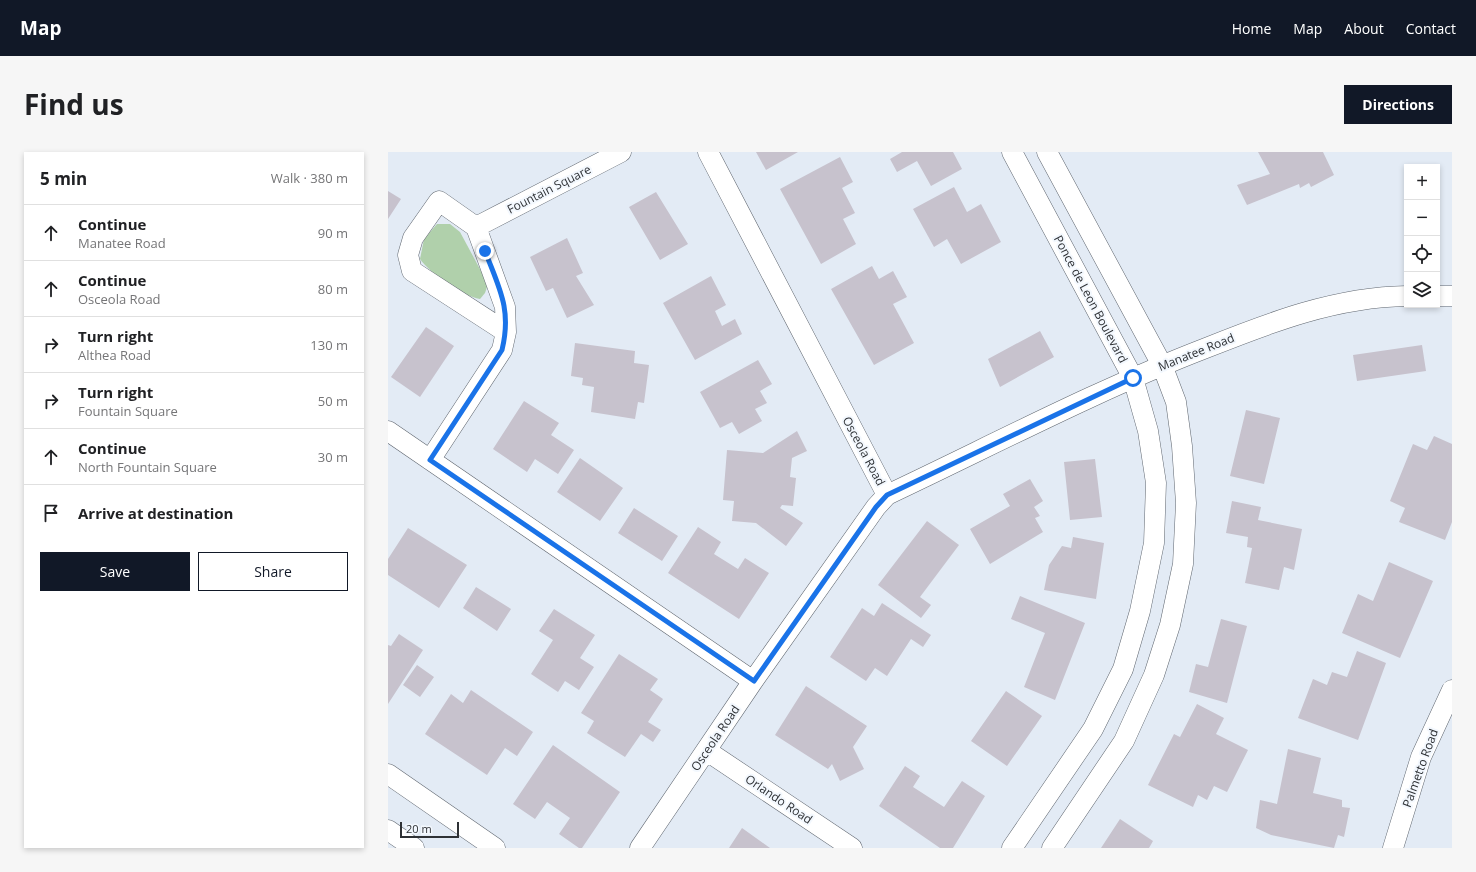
<!DOCTYPE html>
<html lang="en">
<head>
<meta charset="utf-8">
<style>
	body { margin:0; font-family:"Open Sans",sans-serif; background:#f6f6f6; color:#202124 }
	.controls { position:absolute; right:12px; top:12px; display:grid; overflow:hidden; border-radius:0px; box-shadow:0 2px 6px #0003 }
	.controls button { width:36px; height:36px; display:grid; place-items:center; padding:0; border:0; border-bottom:1px solid #e0e0e0; background:#fff; color:#202124; font:20px sans-serif }
	.scale { position:absolute; left:12px; bottom:10px; width:59px; box-sizing:border-box; padding-left:4px; border:2px solid #2e3135; border-top:0; font-size:11px; line-height:14px; white-space:nowrap; color:#2e3135; -webkit-text-stroke:3px #f3f8fe; paint-order:stroke }
	.stop { position:absolute; width:12px; height:12px; margin:-9px; border:3px solid #1a73e8; border-radius:50%; background:#fff }
	.stop.end { background:#1a73e8; border-color:#fff; box-shadow:0 1px 4px #0008 }
	.list { margin:0; padding:0; list-style:none }
	h2 { display:flex; justify-content:space-between; align-items:center; height:52px; margin:0; padding:0 16px; font-size:17px }
	h2 small { font-size:13px; font-weight:400; color:#757577 }
	.list li { display:grid; grid-template-columns:26px 1fr auto; gap:12px; align-items:center; box-sizing:border-box; height:56px; padding:0 16px; border-top:1px solid #e0e0e0 }
	.list b { display:block; font-size:15px; white-space:nowrap }
	.list p { margin:0; font-size:13px; white-space:nowrap; color:#757577 }
	.list em { font-size:13px; font-style:normal; color:#757577 }
	.actions { display:flex; gap:8px; padding:12px 16px }
	.actions a { flex:1; padding:9px 0; border:1px solid #111827; border-radius:0px; text-align:center; font-size:14px; color:#111827 }
	.actions .main { background:#111827; color:#fff }
	.icon { flex:none; width:22px; height:22px; fill:none; stroke:currentColor; stroke-width:2; stroke-linecap:round; stroke-linejoin:round }
	.map { position:relative; flex:none; width:1064px; height:696px; overflow:hidden; border-radius:0px }
	header { display:flex; align-items:center; gap:24px; box-sizing:border-box; height:56px; padding:0 20px; background:#111827; color:#fff }
	header strong { font-size:19px }
	nav { display:flex; gap:22px; margin-inline-start:auto; font-size:14px }
	.intro { display:flex; align-items:center; justify-content:space-between; box-sizing:border-box; height:96px; padding:0 24px }
	h1 { margin:0; font-size:28px }
	.button { padding:10px 18px; border-radius:0px; background:#111827; color:#fff; font-size:14px; font-weight:700 }
	main { display:flex; gap:24px; padding:0 24px }
	aside { flex:1; background:#fff; border-radius:0px; box-shadow:0 2px 6px #0003 }
	.map>svg:first-child { display:block }
	.green { fill:#b0d0ab }
	.building { fill:#c7c2cd }
	.lines { fill:none; stroke-linecap:round; stroke-linejoin:round }
	.street-casing { stroke:#606770; stroke-width:21 }
	.street { stroke:#fff; stroke-width:20 }
	.route { stroke:#1a73e8; stroke-width:5 }
	.labels { text-anchor:middle; dominant-baseline:central; stroke-width:4; stroke-linejoin:round; paint-order:stroke }
	.street-label { font-size:12px; fill:#2e3135; stroke:#f3f8fe }
</style>
</head>
<body>
<header>
<strong>Map</strong>
<nav><a>Home</a><a>Map</a><a>About</a><a>Contact</a></nav>
</header>
<div class="intro"><h1>Find us</h1><a class="button">Directions</a></div>
<main>
<aside>
<h2>5 min<small>Walk · 380 m</small></h2>
<ul class="list">
<li><svg class="icon" aria-label="ahead" viewBox="0 0 24 24"><path d="M12 20V5M6 11l6-6 6 6"/></svg><div><b>Continue</b><p>Manatee Road</p></div><em>90 m</em></li>
<li><svg class="icon" aria-label="ahead" viewBox="0 0 24 24"><path d="M12 20V5M6 11l6-6 6 6"/></svg><div><b>Continue</b><p>Osceola Road</p></div><em>80 m</em></li>
<li><svg class="icon" aria-label="right" viewBox="0 0 24 24"><path d="M7 20v-9h11M14 6l5 5-5 5"/></svg><div><b>Turn right</b><p>Althea Road</p></div><em>130 m</em></li>
<li><svg class="icon" aria-label="right" viewBox="0 0 24 24"><path d="M7 20v-9h11M14 6l5 5-5 5"/></svg><div><b>Turn right</b><p>Fountain Square</p></div><em>50 m</em></li>
<li><svg class="icon" aria-label="ahead" viewBox="0 0 24 24"><path d="M12 20V5M6 11l6-6 6 6"/></svg><div><b>Continue</b><p>North Fountain Square</p></div><em>30 m</em></li>
<li><svg class="icon" aria-label="arrive" viewBox="0 0 24 24"><path d="M6 21V4h12l-3 4 3 4H6"/></svg><div><b>Arrive at destination</b></div></li>
</ul>
<div class="actions"><a class="main">Save</a><a>Share</a></div>
</aside>
<div class="map">
<svg width="1064" height="696" viewBox="0 0 1064 696">
	<rect width="100%" height="100%" fill="#e3ebf5"/>
	<!-- green -->
	<path class="green" d="M 49,72 L 62,72 L 72,80 L 100,132 L 97,141 L 92,147 C 74,144 43,122 32,107 L 36,87 Z"/>
	<!-- building -->
	<path class="building" d="M 368,0 L 410,0 L 378,18 Z
		M 514,0 L 565,0 L 574,17 L 543,34 L 529,9 L 509,20 L 502,7 Z
		M 870,0 L 935,0 L 946,23 L 923,35 L 921,31 L 912,36 L 911,32 L 859,53 L 849,33 L 882,22 Z
		M 452,5 L 465,30 L 454,36 L 467,61 L 455,67 L 468,92 L 433,112 L 392,37 Z
		M 566,35 L 579,60 L 593,52 L 613,90 L 573,112 L 559,87 L 546,95 L 525,57 Z
		M 0,39 L 13,47 L 0,67 Z
		M 268,40 L 300,92 L 272,108 L 241,55 Z
		M 179,86 L 195,121 L 188,124 L 206,153 L 179,166 L 165,136 L 158,139 L 142,105 Z
		M 484,114 L 491,127 L 505,119 L 519,145 L 505,152 L 526,191 L 486,213 L 443,137 Z
		M 323,124 L 338,153 L 327,159 L 334,174 L 347,167 L 354,182 L 307,208 L 275,151 Z
		M 38,175 L 66,194 L 32,245 L 3,225 Z
		M 652,179 L 666,205 L 612,235 L 600,207 Z
		M 187,191 L 247,199 L 246,211 L 261,213 L 256,251 L 250,250 L 247,267 L 203,260 L 206,235 L 194,233 L 195,226 L 183,224 Z
		M 1034,193 L 1038,219 L 969,229 L 965,203 Z
		M 370,208 L 384,232 L 372,239 L 379,251 L 367,257 L 374,269 L 351,282 L 344,270 L 332,276 L 312,240 Z
		M 136,249 L 171,271 L 163,283 L 186,298 L 170,322 L 147,307 L 139,320 L 105,297 Z
		M 858,258 L 892,266 L 876,332 L 842,324 Z
		M 409,279 L 419,299 L 404,306 L 402,325 L 408,326 L 405,354 L 394,353 L 392,356 L 415,371 L 398,394 L 368,371 L 344,369 L 346,349 L 335,348 L 339,298 L 375,301 Z
		M 1046,284 L 1064,292 L 1064,370 L 1057,388 L 1011,370 L 1017,356 L 1002,349 L 1025,292 L 1039,298 Z
		M 192,306 L 235,336 L 212,369 L 169,340 Z
		M 707,307 L 714,365 L 682,368 L 676,310 Z
		M 642,327 L 655,349 L 646,355 L 652,364 L 647,366 L 655,380 L 602,412 L 582,377 L 622,354 L 615,342 Z
		M 844,349 L 873,355 L 870,368 L 914,377 L 906,418 L 896,415 L 891,438 L 857,431 L 864,396 L 859,395 L 860,385 L 838,381 Z
		M 246,356 L 290,384 L 274,409 L 230,381 Z
		M 539,369 L 571,393 L 532,445 L 543,453 L 533,466 L 490,433 Z
		M 310,375 L 333,390 L 326,402 L 350,417 L 357,406 L 381,421 L 351,467 L 280,421 Z
		M 20,376 L 79,413 L 51,456 L 0,423 L 0,407 Z
		M 685,385 L 716,391 L 708,447 L 656,438 L 661,413 L 674,394 L 683,396 Z
		M 1001,410 L 1045,429 L 1012,506 L 954,481 L 970,442 L 985,449 Z
		M 88,435 L 123,457 L 109,479 L 75,456 Z
		M 632,444 L 697,471 L 667,548 L 636,535 L 657,481 L 623,467 Z
		M 494,451 L 543,483 L 535,495 L 523,487 L 499,524 L 487,516 L 478,529 L 442,505 L 474,456 L 486,464 Z
		M 166,457 L 207,483 L 192,506 L 206,515 L 191,538 L 177,529 L 170,540 L 143,522 L 165,488 L 151,479 Z
		M 833,467 L 859,474 L 839,551 L 801,540 L 808,512 L 820,515 Z
		M 11,482 L 35,498 L 0,552 L 0,493 L 3,494 Z
		M 969,499 L 998,511 L 970,588 L 910,566 L 925,527 L 939,533 L 944,520 L 959,525 Z
		M 231,502 L 270,527 L 262,538 L 275,547 L 260,570 L 273,578 L 265,590 L 253,582 L 237,605 L 199,581 L 206,569 L 193,561 Z
		M 29,513 L 46,525 L 32,545 L 15,533 Z
		M 418,534 L 479,574 L 465,595 L 476,617 L 452,629 L 444,612 L 440,617 L 387,583 Z
		M 83,538 L 145,580 L 129,604 L 117,596 L 99,623 L 37,582 L 63,542 L 75,551 Z
		M 618,539 L 654,564 L 619,614 L 583,589 Z
		M 809,552 L 836,566 L 828,582 L 860,598 L 839,640 L 826,634 L 819,648 L 810,643 L 805,655 L 760,633 L 786,582 L 792,585 Z
		M 165,593 L 232,640 L 194,696 L 191,696 L 171,682 L 182,666 L 159,650 L 147,667 L 125,652 Z
		M 900,597 L 933,606 L 925,641 L 954,648 L 954,655 L 962,656 L 956,685 L 950,683 L 946,696 L 883,683 L 868,676 L 872,648 L 889,652 Z
		M 517,614 L 532,624 L 525,635 L 556,655 L 574,629 L 597,644 L 565,696 L 552,696 L 491,654 Z
		M 732,667 L 765,689 L 761,696 L 713,696 Z
		M 354,676 L 382,696 L 341,696 Z"/>
	<g class="lines">
		<defs>
			<path id="street" d="M 320,0 L 499,343
				M 624,0 L 745,226 L 760,279 L 768,331 L 766,391 L 752,459 L 735,517 L 705,577 L 624,696
				M 659,0 L 774,213 L 788,250 L 794,294 L 798,351 L 795,412 L 782,473 L 766,523 L 736,589 L 664,696
				M 88,75 L 233,0
				M 1049,144 L 1064,144
				M 0,279 L 365,529
				M 42,308 L 114,198 L 118,180 L 117,155 L 88,75 L 51,49 L 25,86 L 20,103 L 24,119 L 118,180
				M 319,599 L 464,696
				M 0,622 L 107,696
				M 0,678 L 26,696
				M 252,696 L 365,529 L 488,355 L 499,343 C 605,293 709,238 818,196 C 883,170 948,145 1019,144
				M 1005,696 L 1033,605 L 1064,538"/>
		</defs>
		<!-- street casing -->
		<use href="#street" class="street-casing"/>
		<!-- street -->
		<use href="#street" class="street"/>
	</g>
	<g class="lines">
		<!-- route -->
		<path class="route" d="M 97,99 C 111,136 124,157 114,198 L 42,308 L 366,529 L 488,355 L 499,343 L 745,226"/>
	</g>
	<g class="labels">
		<!-- street labels -->
		<g class="street-label">
			<text transform="translate(161 37) rotate(-27)">Fountain Square</text>
			<text transform="translate(703 147) rotate(62)">Ponce de Leon Boulevard</text>
			<text transform="translate(808 200) rotate(-22)">Manatee Road</text>
			<text transform="translate(476 299) rotate(62)">Osceola Road</text>
			<text transform="translate(327 586) rotate(-56)">Osceola Road</text>
			<text transform="translate(1032 616) rotate(-70)">Palmetto Road</text>
			<text transform="translate(391 647) rotate(34)">Orlando Road</text>
		</g>
	</g>
</svg>
<div class="controls">
<button>+</button>
<button>−</button>
<button><svg class="icon" aria-label="locate" viewBox="0 0 24 24"><circle cx="12" cy="12" r="6"/><path d="M12 2v4M12 18v4M2 12h4M18 12h4"/></svg></button>
<button><svg class="icon" aria-label="layers" viewBox="0 0 24 24"><path d="M12 4l9 5-9 5-9-5zM3 14l9 5 9-5"/></svg></button>
</div>
<div class="scale">20 m</div>
<div class="stop" style="left:745px;top:226px"></div>
<div class="stop end" style="left:97px;top:99px"></div>
</div>
</main>
</body>
</html>
